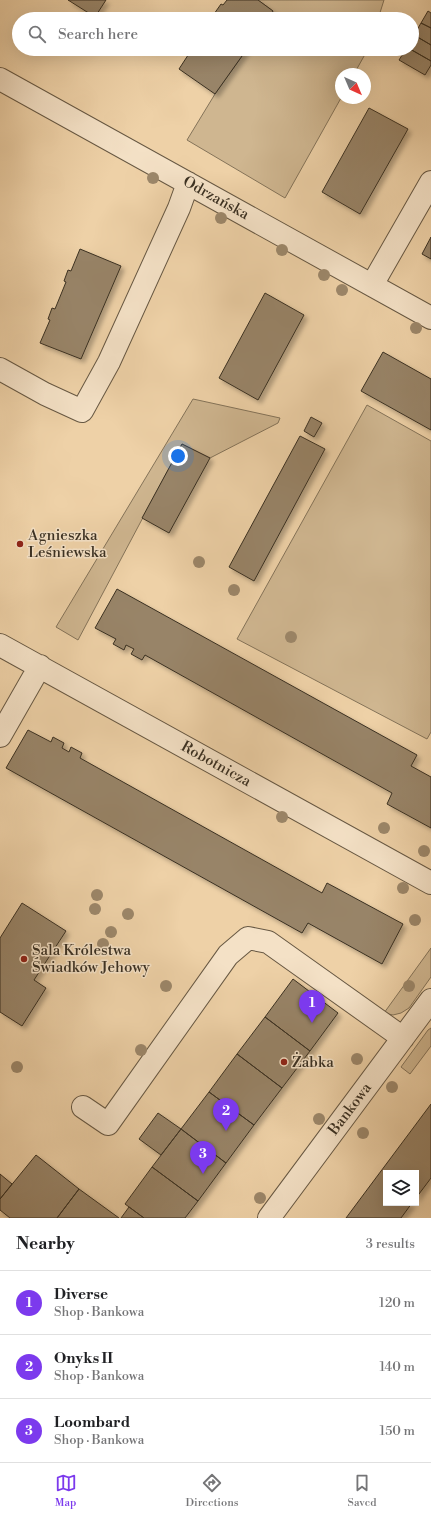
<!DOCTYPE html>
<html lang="en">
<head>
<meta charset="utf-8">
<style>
	body { margin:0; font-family:"Libre Bodoni",serif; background:#f2f2f2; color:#202124 }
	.controls { position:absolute; right:12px; bottom:12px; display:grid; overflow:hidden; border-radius:0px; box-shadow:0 4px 16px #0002 }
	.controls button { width:36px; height:36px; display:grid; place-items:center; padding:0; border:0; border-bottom:1px solid #e0e0e0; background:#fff; color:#202124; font:20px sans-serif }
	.compass { position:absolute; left:335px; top:68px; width:36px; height:36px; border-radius:50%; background:#fff; box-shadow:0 4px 16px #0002; rotate:136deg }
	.you { position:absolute; left:178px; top:456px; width:14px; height:14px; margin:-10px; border:3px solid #fff; border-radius:50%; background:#1a73e8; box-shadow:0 0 0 6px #1a73e833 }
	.badge { display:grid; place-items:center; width:26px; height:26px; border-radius:50%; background:#7c3aed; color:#fff; font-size:13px; font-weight:700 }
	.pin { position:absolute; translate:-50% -33px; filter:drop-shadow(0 1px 2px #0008) }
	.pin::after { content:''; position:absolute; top:21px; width:14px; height:12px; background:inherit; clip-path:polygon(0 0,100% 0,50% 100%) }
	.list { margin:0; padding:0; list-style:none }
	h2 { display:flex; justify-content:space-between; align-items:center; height:52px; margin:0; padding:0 16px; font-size:17px }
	h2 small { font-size:13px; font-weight:400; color:#757577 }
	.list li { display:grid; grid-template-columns:26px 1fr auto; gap:12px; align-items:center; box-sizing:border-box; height:64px; padding:0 16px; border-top:1px solid #e0e0e0 }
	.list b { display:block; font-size:15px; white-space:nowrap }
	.list p { margin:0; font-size:13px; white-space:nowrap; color:#757577 }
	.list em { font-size:13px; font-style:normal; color:#757577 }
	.icon { flex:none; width:22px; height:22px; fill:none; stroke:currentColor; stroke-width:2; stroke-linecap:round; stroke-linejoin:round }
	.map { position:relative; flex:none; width:431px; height:1218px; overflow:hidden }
	.search { position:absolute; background:#fff; box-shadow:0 4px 16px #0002; left:12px; right:12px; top:12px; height:44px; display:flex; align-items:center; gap:10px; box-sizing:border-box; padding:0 14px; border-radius:22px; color:#757577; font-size:15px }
	.sheet { height:244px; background:#fff }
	nav { display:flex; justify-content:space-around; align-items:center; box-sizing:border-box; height:56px; border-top:1px solid #e0e0e0; background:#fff; font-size:11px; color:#757577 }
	nav a { display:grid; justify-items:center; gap:2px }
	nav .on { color:#7c3aed }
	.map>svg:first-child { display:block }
	.green { fill:#cfb690; stroke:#847359 }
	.building { fill:#988467; stroke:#3a3022; filter:url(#shadow) }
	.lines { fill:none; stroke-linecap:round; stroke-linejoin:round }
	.minor-casing { stroke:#675843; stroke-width:24 }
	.minor { stroke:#f4e1c6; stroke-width:22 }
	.tree { fill:#9c876a }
	.poi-dot { fill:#8f2418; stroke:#f4e1c6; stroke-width:1.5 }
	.labels { text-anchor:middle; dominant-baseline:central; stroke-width:3; stroke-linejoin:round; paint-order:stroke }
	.street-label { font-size:15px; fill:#3a3022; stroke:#f4e1c6 }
	.poi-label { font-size:15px; fill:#3a3022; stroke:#f4e1c6; text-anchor:start }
</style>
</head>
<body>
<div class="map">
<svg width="431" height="1218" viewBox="0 0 431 1218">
	<defs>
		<filter id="shadow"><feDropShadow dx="3.5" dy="3.5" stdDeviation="2" flood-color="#0004"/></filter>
	</defs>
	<rect width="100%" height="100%" fill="#eed1a7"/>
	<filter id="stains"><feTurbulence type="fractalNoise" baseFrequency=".005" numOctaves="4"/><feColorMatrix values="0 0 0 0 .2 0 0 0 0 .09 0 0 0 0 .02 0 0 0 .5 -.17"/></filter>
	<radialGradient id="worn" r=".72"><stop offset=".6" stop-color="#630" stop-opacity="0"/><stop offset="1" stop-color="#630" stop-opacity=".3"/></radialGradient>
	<!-- green -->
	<path class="green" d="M 258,0 L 384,0 L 378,19 L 268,19 L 273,11 Z
		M 247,49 L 368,49 L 354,74 L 341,74 L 341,98 L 285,198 L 187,140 L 215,94 Z
		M 193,399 L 280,418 L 278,423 L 210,458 L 182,444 L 78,640 L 56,627 Z
		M 367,405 L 431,441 L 431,732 L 427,739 L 237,639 Z
		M 431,948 L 431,977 L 409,1008 L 401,1013 L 393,1015 L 384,1013 Z
		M 431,1028 L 431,1046 L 410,1074 L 401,1067 L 428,1030 Z"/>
	<!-- building -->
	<path class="building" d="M 68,0 L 106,0 L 95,17 Z
		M 227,0 L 258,0 L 273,11 L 268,19 L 213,19 L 216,15 L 214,14 L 221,4 L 223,5 Z
		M 428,11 L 431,13 L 431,28 L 421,23 Z
		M 421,23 L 431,28 L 431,45 L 414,35 Z
		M 414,35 L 431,45 L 431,61 L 410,49 L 412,49 L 412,39 Z
		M 192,49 L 247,49 L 215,94 L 179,69 Z
		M 406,49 L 410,49 L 431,61 L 431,65 L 425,75 L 399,60 Z
		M 369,108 L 408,129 L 360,214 L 322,192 Z
		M 431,237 L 431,259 L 422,254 Z
		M 80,249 L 121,266 L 81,359 L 40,343 L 50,320 L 48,319 L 52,308 L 55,309 L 66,282 L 64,281 L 68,270 L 71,271 Z
		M 265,293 L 304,315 L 258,400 L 219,378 Z
		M 383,352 L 431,379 L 431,430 L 361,391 Z
		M 311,417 L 322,423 L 314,437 L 304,431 Z
		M 300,436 L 325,449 L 254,581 L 229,567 Z
		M 182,444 L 210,458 L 169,533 L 142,518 Z
		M 117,589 L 417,755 L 411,766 L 431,777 L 431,828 L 387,804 L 392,793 L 145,655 L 142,660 L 131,654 L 134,649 L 126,645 L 124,650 L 113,644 L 116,639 L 95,628 Z
		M 28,730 L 51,742 L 53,737 L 64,743 L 62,748 L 69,752 L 71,747 L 82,753 L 80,758 L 322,893 L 327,883 L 403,924 L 382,964 L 308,923 L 302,933 L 6,768 Z
		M 22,903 L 66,931 L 34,980 L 46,988 L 22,1026 L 0,1012 L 0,938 Z
		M 293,979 L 338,1013 L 310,1051 L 265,1017 Z
		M 265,1017 L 310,1051 L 282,1088 L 237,1054 Z
		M 237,1054 L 282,1088 L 254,1125 L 209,1092 Z
		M 209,1092 L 254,1125 L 226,1163 L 181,1129 Z
		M 431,1104 L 431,1178 L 416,1198 L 416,1173 L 386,1173 L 386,1203 L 412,1203 L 401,1218 L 346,1218 Z
		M 158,1113 L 181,1129 L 161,1155 L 139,1139 Z
		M 181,1129 L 226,1163 L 198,1201 L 152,1167 Z
		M 36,1155 L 79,1189 L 57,1218 L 10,1218 L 0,1210 L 0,1199 Z
		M 152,1167 L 198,1201 L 185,1218 L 144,1218 L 125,1204 Z
		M 0,1174 L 12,1184 L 0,1199 Z
		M 79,1189 L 119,1218 L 57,1218 Z
		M 129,1207 L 144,1218 L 121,1218 Z"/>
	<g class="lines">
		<defs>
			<path id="minor" d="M 0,79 L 431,318
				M 372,285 L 431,182
				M 0,369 L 45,394 L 82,411 L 109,362 L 179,208 L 188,183
				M 0,645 L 431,883
				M 0,736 L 40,666
				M 83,1107 L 108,1124 L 228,955 L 248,938 L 268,942 L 403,1038
				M 269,1218 L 431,1000"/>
		</defs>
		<!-- minor casing -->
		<use href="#minor" class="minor-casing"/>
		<!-- minor -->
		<use href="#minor" class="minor"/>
	</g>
	<!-- trees -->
	<g class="tree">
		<circle cx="153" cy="178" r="6"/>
		<circle cx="221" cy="218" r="6"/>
		<circle cx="282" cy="250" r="6"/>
		<circle cx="324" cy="275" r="6"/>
		<circle cx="342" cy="290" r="6"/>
		<circle cx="416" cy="328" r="6"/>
		<circle cx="199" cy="562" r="6"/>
		<circle cx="234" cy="590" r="6"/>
		<circle cx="291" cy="637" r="6"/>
		<circle cx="282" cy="817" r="6"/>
		<circle cx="384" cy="828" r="6"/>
		<circle cx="424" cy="851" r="6"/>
		<circle cx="403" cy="888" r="6"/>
		<circle cx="97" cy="895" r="6"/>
		<circle cx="95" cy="909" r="6"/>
		<circle cx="128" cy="914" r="6"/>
		<circle cx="415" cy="920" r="6"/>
		<circle cx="111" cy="932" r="6"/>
		<circle cx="103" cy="944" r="6"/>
		<circle cx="166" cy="986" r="6"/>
		<circle cx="409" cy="986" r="6"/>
		<circle cx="141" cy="1050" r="6"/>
		<circle cx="357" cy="1059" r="6"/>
		<circle cx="17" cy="1067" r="6"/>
		<circle cx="392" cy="1087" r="6"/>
		<circle cx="319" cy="1119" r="6"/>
		<circle cx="363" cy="1133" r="6"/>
		<circle cx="260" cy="1198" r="6"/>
	</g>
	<!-- markers -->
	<g class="poi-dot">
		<circle cx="20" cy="544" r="4"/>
		<circle cx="24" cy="959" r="4"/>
		<circle cx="284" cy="1062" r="4"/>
	</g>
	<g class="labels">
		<!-- street labels -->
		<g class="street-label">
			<text transform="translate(216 198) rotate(29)">Odrzańska</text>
			<text transform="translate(216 764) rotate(29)">Robotnicza</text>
			<text transform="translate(350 1109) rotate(-53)">Bankowa</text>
		</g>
		<!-- poi labels -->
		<g class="poi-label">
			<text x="28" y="535">Agnieszka<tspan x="28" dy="17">Leśniewska</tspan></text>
			<text x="32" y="950">Sala Królestwa<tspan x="32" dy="17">Świadków Jehowy</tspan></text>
			<text x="292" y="1062">Żabka</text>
		</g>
	</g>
	<rect width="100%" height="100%" filter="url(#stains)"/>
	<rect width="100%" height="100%" fill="url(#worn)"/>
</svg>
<div class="controls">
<button><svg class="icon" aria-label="layers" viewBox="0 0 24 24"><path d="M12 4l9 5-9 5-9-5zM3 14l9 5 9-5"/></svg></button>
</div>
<svg class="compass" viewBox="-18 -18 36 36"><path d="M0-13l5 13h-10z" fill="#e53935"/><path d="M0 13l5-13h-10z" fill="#757577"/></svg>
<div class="you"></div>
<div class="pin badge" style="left:312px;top:1023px">1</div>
<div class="pin badge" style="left:226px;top:1131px">2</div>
<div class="pin badge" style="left:203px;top:1174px">3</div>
<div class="search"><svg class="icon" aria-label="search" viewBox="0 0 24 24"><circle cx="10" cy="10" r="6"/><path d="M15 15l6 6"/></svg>Search here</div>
</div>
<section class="sheet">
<h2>Nearby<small>3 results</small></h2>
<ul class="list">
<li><span class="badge">1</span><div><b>Diverse</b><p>Shop · Bankowa</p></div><em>120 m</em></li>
<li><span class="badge">2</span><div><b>Onyks II</b><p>Shop · Bankowa</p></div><em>140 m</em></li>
<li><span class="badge">3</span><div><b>Loombard</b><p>Shop · Bankowa</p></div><em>150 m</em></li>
</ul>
</section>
<nav>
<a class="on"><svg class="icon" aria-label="map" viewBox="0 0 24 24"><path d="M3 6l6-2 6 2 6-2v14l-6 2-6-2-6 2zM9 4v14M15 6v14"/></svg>Map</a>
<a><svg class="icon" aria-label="directions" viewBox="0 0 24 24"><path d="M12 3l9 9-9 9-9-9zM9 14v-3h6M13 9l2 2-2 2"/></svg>Directions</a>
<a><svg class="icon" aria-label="saved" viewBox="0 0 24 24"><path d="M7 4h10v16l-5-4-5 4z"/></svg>Saved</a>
</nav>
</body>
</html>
